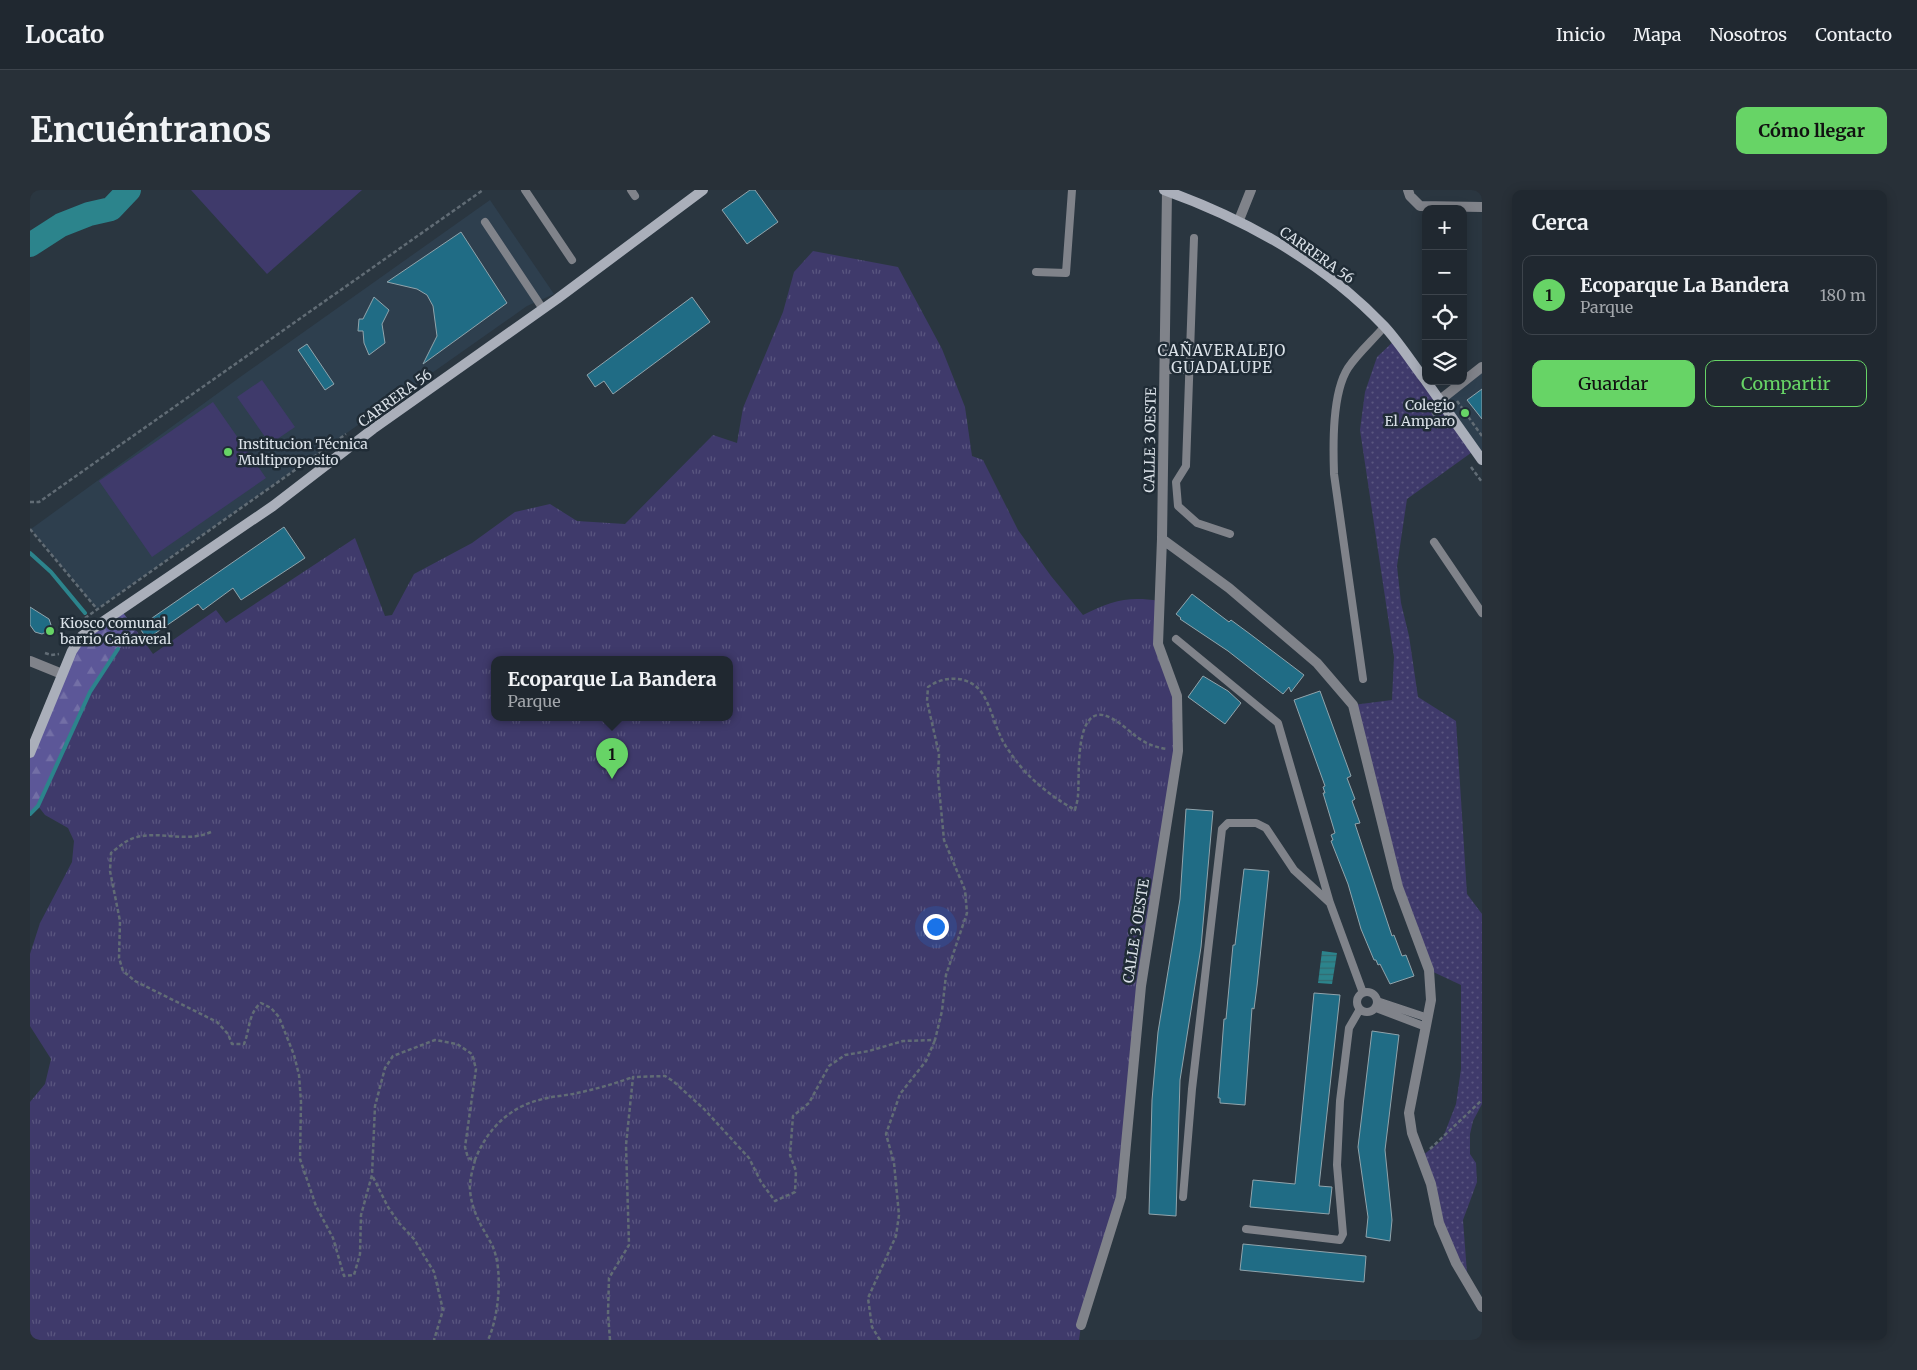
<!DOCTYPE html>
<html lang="es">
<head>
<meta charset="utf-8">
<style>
	body { margin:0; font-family:Merriweather,serif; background:#283038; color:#f1f3f6 }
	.controls { position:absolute; right:15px; top:15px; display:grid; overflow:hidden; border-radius:10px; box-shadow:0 2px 12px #0003 }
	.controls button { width:45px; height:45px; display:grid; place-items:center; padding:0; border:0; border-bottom:1px solid #3d444c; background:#202830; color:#f1f3f6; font:25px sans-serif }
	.you { position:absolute; left:905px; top:736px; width:18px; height:18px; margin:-12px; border:4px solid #fff; border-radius:50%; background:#1a73e8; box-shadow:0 0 0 8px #1a73e833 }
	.badge { display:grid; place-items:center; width:32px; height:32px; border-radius:50%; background:#67d466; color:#111; font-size:16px; font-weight:700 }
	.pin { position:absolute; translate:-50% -41px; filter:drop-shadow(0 1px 2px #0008) }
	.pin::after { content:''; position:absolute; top:26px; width:18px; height:15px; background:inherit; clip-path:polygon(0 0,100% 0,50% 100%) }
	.popup { position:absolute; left:461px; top:466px; width:242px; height:65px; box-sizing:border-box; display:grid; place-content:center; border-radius:10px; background:#202830; filter:drop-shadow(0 1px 4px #0005); font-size:16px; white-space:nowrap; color:#a2a6ab }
	.popup b { font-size:19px; color:#f1f3f6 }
	.popup::after { content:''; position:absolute; left:50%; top:100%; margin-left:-10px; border:10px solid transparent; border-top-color:#202830 }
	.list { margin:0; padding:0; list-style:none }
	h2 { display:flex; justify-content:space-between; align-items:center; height:65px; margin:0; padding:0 20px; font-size:21px }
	h2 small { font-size:16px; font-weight:400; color:#a2a6ab }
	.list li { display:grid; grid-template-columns:32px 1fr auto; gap:15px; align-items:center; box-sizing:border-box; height:80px; margin:0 10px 10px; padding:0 10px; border:1px solid #3d444c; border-radius:10px }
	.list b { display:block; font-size:19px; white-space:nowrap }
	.list p { margin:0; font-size:16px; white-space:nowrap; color:#a2a6ab }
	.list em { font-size:16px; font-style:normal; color:#a2a6ab }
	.actions { display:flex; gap:10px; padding:15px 20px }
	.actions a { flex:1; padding:11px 0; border:1px solid #67d466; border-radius:10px; text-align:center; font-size:18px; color:#67d466 }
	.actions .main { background:#67d466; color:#111 }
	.icon { flex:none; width:28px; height:28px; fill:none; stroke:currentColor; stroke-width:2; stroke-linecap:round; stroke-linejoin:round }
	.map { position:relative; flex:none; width:1452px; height:1150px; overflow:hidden; border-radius:10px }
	header { display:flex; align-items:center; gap:30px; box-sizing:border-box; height:70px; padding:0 25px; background:#202830; border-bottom:1px solid #3d444c }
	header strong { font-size:24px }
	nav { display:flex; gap:28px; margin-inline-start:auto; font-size:18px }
	.intro { display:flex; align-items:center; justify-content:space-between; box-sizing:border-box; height:120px; padding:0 30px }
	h1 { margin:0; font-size:35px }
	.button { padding:12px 22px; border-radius:10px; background:#67d466; color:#111; font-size:18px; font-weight:700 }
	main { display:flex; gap:30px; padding:0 30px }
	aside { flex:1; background:#202830; border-radius:10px; box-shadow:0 2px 12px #0003 }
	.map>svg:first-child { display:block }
	.built { fill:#2e3f4e }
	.grass { fill:url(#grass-dots) }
	.forest { fill:url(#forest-firs) }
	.park { fill:url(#park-tufts); fill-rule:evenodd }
	.pitch { fill:#3f3a6b }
	.water { fill:url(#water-rules) }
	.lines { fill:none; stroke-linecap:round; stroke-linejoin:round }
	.stream { stroke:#2c848c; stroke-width:4 }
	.river { stroke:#2c848c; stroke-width:24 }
	.building { fill:#206c85; stroke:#91a4ac }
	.path { stroke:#616c75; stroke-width:2.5; stroke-dasharray:4 2.5; stroke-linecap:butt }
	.lane { stroke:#80838a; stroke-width:8 }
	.street { stroke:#80838a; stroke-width:10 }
	.secondary { stroke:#aaafba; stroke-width:10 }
	.poi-dot { fill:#67d466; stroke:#202c36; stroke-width:2 }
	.labels { text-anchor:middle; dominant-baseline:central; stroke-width:5; stroke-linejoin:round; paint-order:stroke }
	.street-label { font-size:14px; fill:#dae1e8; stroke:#202c36 }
	.poi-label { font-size:14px; fill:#dae1e8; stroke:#202c36; text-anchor:start }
	.neighbourhood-label { font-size:15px; letter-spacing:1px; fill:#dae1e8; stroke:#202c36 }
</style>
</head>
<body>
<header>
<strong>Locato</strong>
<nav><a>Inicio</a><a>Mapa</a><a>Nosotros</a><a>Contacto</a></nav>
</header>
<div class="intro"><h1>Encuéntranos</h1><a class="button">Cómo llegar</a></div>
<main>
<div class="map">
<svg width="1452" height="1150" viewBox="0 0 1452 1150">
	<defs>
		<pattern id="grass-dots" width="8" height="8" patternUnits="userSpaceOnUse" patternTransform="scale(1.25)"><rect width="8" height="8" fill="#3f3a6b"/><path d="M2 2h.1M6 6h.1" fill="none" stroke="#5a5680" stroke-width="1.8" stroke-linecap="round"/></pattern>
		<pattern id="forest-firs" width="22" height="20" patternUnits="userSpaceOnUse" patternTransform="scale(1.25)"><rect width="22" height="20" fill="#5c5798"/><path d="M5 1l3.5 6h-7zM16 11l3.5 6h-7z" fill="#736fa6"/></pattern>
		<pattern id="park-tufts" width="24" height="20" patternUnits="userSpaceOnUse" patternTransform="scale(1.25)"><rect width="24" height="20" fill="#3f3a6b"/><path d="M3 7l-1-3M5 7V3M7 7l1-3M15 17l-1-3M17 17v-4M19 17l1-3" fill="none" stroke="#5a5680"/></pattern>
		<pattern id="water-rules" width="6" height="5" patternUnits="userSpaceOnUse" patternTransform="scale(1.25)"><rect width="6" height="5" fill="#2c848c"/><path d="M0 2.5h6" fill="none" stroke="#346a70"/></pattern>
	</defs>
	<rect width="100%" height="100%" fill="#2a3640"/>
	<!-- built -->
	<path class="built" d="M 460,10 L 524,104 L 497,116 L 67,419 L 1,339 L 213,185 Z
		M 1452,177 L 1452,270 L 1410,210 Z"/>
	<!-- grass -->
	<path class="grass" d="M 1365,150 L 1445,260 L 1377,309 L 1367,376 L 1371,413 L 1379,446 L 1388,507 L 1426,531 L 1437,704 L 1452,724 L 1452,914 L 1443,931 L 1440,944 L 1440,964 L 1446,973 L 1447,992 L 1433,1030 L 1437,1083 L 1426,1073 L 1392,966 L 1412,950 L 1426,914 L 1431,879 L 1431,795 L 1399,780 L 1368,697 L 1323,515 L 1362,510 L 1364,467 L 1330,240 L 1335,202 L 1347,167 Z"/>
	<!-- forest -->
	<path class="forest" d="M 91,420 L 106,440 C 59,489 36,555 8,616 L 0,624 L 0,563 L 52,446 Z"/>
	<!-- park -->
	<path class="park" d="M 783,61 L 868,77 L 912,159 L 935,217 L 942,266 L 953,270 L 988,340 L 1021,386 L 1053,425 C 1082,411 1097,406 1129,411 L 1128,454 L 1147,506 L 1148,561 L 1111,796 L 1091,1007 L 1051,1135 L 1049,1150 L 0,1150 L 0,912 L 15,894 L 21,869 L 0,836 L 0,764 L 10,733 L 42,672 L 44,651 L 38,638 L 15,625 L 8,616 C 36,555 59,489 106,440 L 123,464 L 186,420 L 196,433 L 325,348 L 355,426 L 362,425 L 384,384 L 442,353 L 485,322 L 520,314 L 547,331 L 595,334 L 683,245 L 707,253 L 713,218 L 753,122 L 764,82 ZM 464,470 L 700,470 L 700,528 L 464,528 Z"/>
	<!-- pitch -->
	<path class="pitch" d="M 161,0 L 332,0 L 237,84 Z
		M 232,190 L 265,237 L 240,254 L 207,207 Z
		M 183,212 L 236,288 L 122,367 L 69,291 Z"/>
	<!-- water -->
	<path class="water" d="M 1292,761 L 1307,763 L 1302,794 L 1288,793 Z"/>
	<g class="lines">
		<!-- stream -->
		<path class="stream" d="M 0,363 L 21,382 L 55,423
			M 0,624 L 8,616 L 60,502 L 88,459"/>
		<!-- river -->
		<path class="river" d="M 0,55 L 31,35 L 59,24 L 81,19 L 99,0"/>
	</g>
	<!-- building -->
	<path class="building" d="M 720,0 L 725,0 L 748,32 L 717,54 L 692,20 Z
		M 431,42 L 477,113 L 393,174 L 407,146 L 403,116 L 397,105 L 387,99 L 357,92 Z
		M 344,107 L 359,120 L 352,134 L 355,153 L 339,165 L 334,153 L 333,141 L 328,141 L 329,129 L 333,129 Z
		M 662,107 L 680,132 L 583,204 L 574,191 L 565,197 L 557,185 Z
		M 277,154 L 304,194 L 295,200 L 268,160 Z
		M 1452,199 L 1452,229 L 1437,210 Z
		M 254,337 L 275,368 L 211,410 L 203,398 L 173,420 L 168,414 L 117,449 L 109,437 Z
		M 1162,404 L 1199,432 L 1201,430 L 1220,444 L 1274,485 L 1261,502 L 1259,497 L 1253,504 L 1198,461 L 1150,429 L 1151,428 L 1146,424 Z
		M 0,417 L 19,429 L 21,435 L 18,441 L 12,444 L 5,442 L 0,435 Z
		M 1173,486 L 1198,501 L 1211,513 L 1195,534 L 1158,507 Z
		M 1290,501 L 1321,586 L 1317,588 L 1325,609 L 1322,611 L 1330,633 L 1325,634 L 1362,746 L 1364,745 L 1372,766 L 1376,765 L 1384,786 L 1360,794 L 1350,774 L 1348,775 L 1346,770 L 1344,770 L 1331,739 L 1318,694 L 1301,651 L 1303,650 L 1301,645 L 1305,643 L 1293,603 L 1295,603 L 1293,597 L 1295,596 L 1264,510 Z
		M 1156,619 L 1183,621 L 1171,757 L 1150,890 L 1146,1026 L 1119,1024 L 1122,910 L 1128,842 L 1150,709 Z
		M 1214,679 L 1239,681 L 1227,796 L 1224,819 L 1222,818 L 1215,915 L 1190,913 L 1190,908 L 1188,908 L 1194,829 L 1196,829 L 1203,755 L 1205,755 Z
		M 1284,803 L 1310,805 L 1289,996 L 1302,997 L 1299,1024 L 1220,1017 L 1223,990 L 1265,994 Z
		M 1342,841 L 1369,845 L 1355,960 L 1362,1030 L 1360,1051 L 1336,1047 L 1338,1027 L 1328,957 Z
		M 1213,1054 L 1336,1066 L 1334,1092 L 1210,1080 Z"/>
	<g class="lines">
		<!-- path -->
		<path class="path" d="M 1427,211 L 1452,246
			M 1395,212 L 1413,238
			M 1441,277 L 1452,292
			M 0,312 L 9,312 L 453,0
			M 0,339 L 67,419
			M 55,428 L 316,244
			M 15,463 L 21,465 L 29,464
			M 181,642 C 157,653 133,641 107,647 C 97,649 89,657 81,663 L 80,681 L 90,731 L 89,768 L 93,781 L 105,791 L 187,832 L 198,844 L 202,854 L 214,854 C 220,840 218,823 231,813 L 241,818 L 249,827 L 264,865 L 269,885 L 271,912 L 270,969 L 286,1016 L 303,1048 L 314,1086 L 324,1085 L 330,1064 L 331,1025 L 342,985 L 345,916 L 355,878 L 363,866 L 405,850 L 427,854 L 442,864 L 446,879 L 435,957 L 438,968 L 445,970 C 456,941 478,918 509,910 C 522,906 535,906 547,903 C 566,899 584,894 603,887
			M 1400,959 L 1452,910
			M 445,970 C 443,979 439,991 440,1000 C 442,1022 451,1035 461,1053 C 474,1077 469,1126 458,1150
			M 343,987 L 358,1017 L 369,1033 L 384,1049 L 404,1082 L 413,1120 L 404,1150
			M 580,1150 L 578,1124 L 579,1088 L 599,1055 L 596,955 L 603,887 L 635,886 L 643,891 L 674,919 L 719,968 L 731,992 L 745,1011 L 765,1002 L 766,981 L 760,965 L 763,926 L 779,913 L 799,876 L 815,865 L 839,861 L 873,851 L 905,850 L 912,821 L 916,785 L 937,723 L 935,700 L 914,650 L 908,587 L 909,564 L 897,511 L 898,497 C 915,485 939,485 952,503 C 960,515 964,532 970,545 C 973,553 979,561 984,568 C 999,589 1022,607 1045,620 C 1046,615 1048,610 1048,605 C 1050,587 1043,508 1081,528 C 1103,540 1108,555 1137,559
			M 850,1150 L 842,1137 L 838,1108 L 866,1046 L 869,1025 L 864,973 L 856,944 L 870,904 L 896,871 L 905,850"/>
		<!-- lane -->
		<path class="lane" d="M 495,0 L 542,70
			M 601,0 L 605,6
			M 455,32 L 513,119
			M 1164,48 L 1156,276 L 1146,292 L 1148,316 L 1167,333 L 1200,344
			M 1006,82 L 1036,83 L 1042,0
			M 1134,180 L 1159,180
			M 1404,352 L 1452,423
			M 1146,449 L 1248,533 L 1300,713 L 1333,803
			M 1333,489 L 1304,284 C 1303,255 1302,203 1318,178 C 1328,163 1343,150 1354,137
			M1327 812a10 10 0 1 1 20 0a10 10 0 1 1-20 0Z
			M 1347,811 L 1398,828
			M 1346,818 L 1396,837
			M 1153,1007 L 1162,899 L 1192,639 L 1198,633 L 1226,633 L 1236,638 L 1264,680 L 1300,713
			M 1216,1039 L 1310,1050 L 1313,1044 L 1307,975 L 1310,911 L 1319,838 L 1330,819"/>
		<!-- street -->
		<path class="street" d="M 1378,0 L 1380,6 L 1390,16 L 1452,17
			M 1209,30 L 1221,0
			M 1410,210 L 1452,177
			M 1132,349 L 1199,398 L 1287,473 L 1323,515 L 1368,697 L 1399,780 L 1401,810 L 1379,923 L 1382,943 L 1401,994 L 1409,1033 L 1426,1073 L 1452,1117
			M 0,471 L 32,484
			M 1051,1135 L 1091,1007 L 1111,796 L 1148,561 L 1147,506 L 1128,454 L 1132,349 L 1137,1"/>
		<!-- secondary -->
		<path class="secondary" d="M 1134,0 C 1215,29 1294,73 1354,136 C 1369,152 1382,173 1396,191
			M 1396,191 L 1452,270
			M 0,563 L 42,461 L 52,446 L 243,316 L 343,239 L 527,109 L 673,0"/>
	</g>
	<!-- markers -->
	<g class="poi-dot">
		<circle cx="1435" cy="223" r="5"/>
		<circle cx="198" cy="262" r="5"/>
		<circle cx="20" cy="441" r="5"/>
	</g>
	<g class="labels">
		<!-- street labels -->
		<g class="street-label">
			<text transform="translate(1287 65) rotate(35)">CARRERA 56</text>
			<text transform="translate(365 208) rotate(-36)">CARRERA 56</text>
			<text transform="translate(1120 250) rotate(-89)">CALLE 3 OESTE</text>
			<text transform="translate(1106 741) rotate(-81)">CALLE 3 OESTE</text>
		</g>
		<!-- poi labels -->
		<g class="poi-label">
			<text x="1425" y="215" text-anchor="end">Colegio<tspan x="1425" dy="16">El Amparo</tspan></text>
			<text x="208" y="254">Institucion Técnica<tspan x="208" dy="16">Multiproposito</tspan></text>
			<text x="30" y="433">Kiosco comunal<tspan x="30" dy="16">barrio Cañaveral</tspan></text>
		</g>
		<!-- neighbourhood labels -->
		<g class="neighbourhood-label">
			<text x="1192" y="160">CAÑAVERALEJO<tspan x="1192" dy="17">GUADALUPE</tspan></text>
		</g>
	</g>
</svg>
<div class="controls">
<button>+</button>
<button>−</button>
<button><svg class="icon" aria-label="locate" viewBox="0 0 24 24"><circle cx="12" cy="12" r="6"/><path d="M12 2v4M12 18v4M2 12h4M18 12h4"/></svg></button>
<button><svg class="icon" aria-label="layers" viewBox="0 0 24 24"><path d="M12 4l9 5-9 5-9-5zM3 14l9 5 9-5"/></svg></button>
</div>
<div class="you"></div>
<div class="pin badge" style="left:582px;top:589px">1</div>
<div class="popup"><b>Ecoparque La Bandera</b>Parque</div>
</div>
<aside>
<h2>Cerca<small></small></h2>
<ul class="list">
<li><span class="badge">1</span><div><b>Ecoparque La Bandera</b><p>Parque</p></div><em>180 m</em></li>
</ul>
<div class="actions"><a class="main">Guardar</a><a>Compartir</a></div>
</aside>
</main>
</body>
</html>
